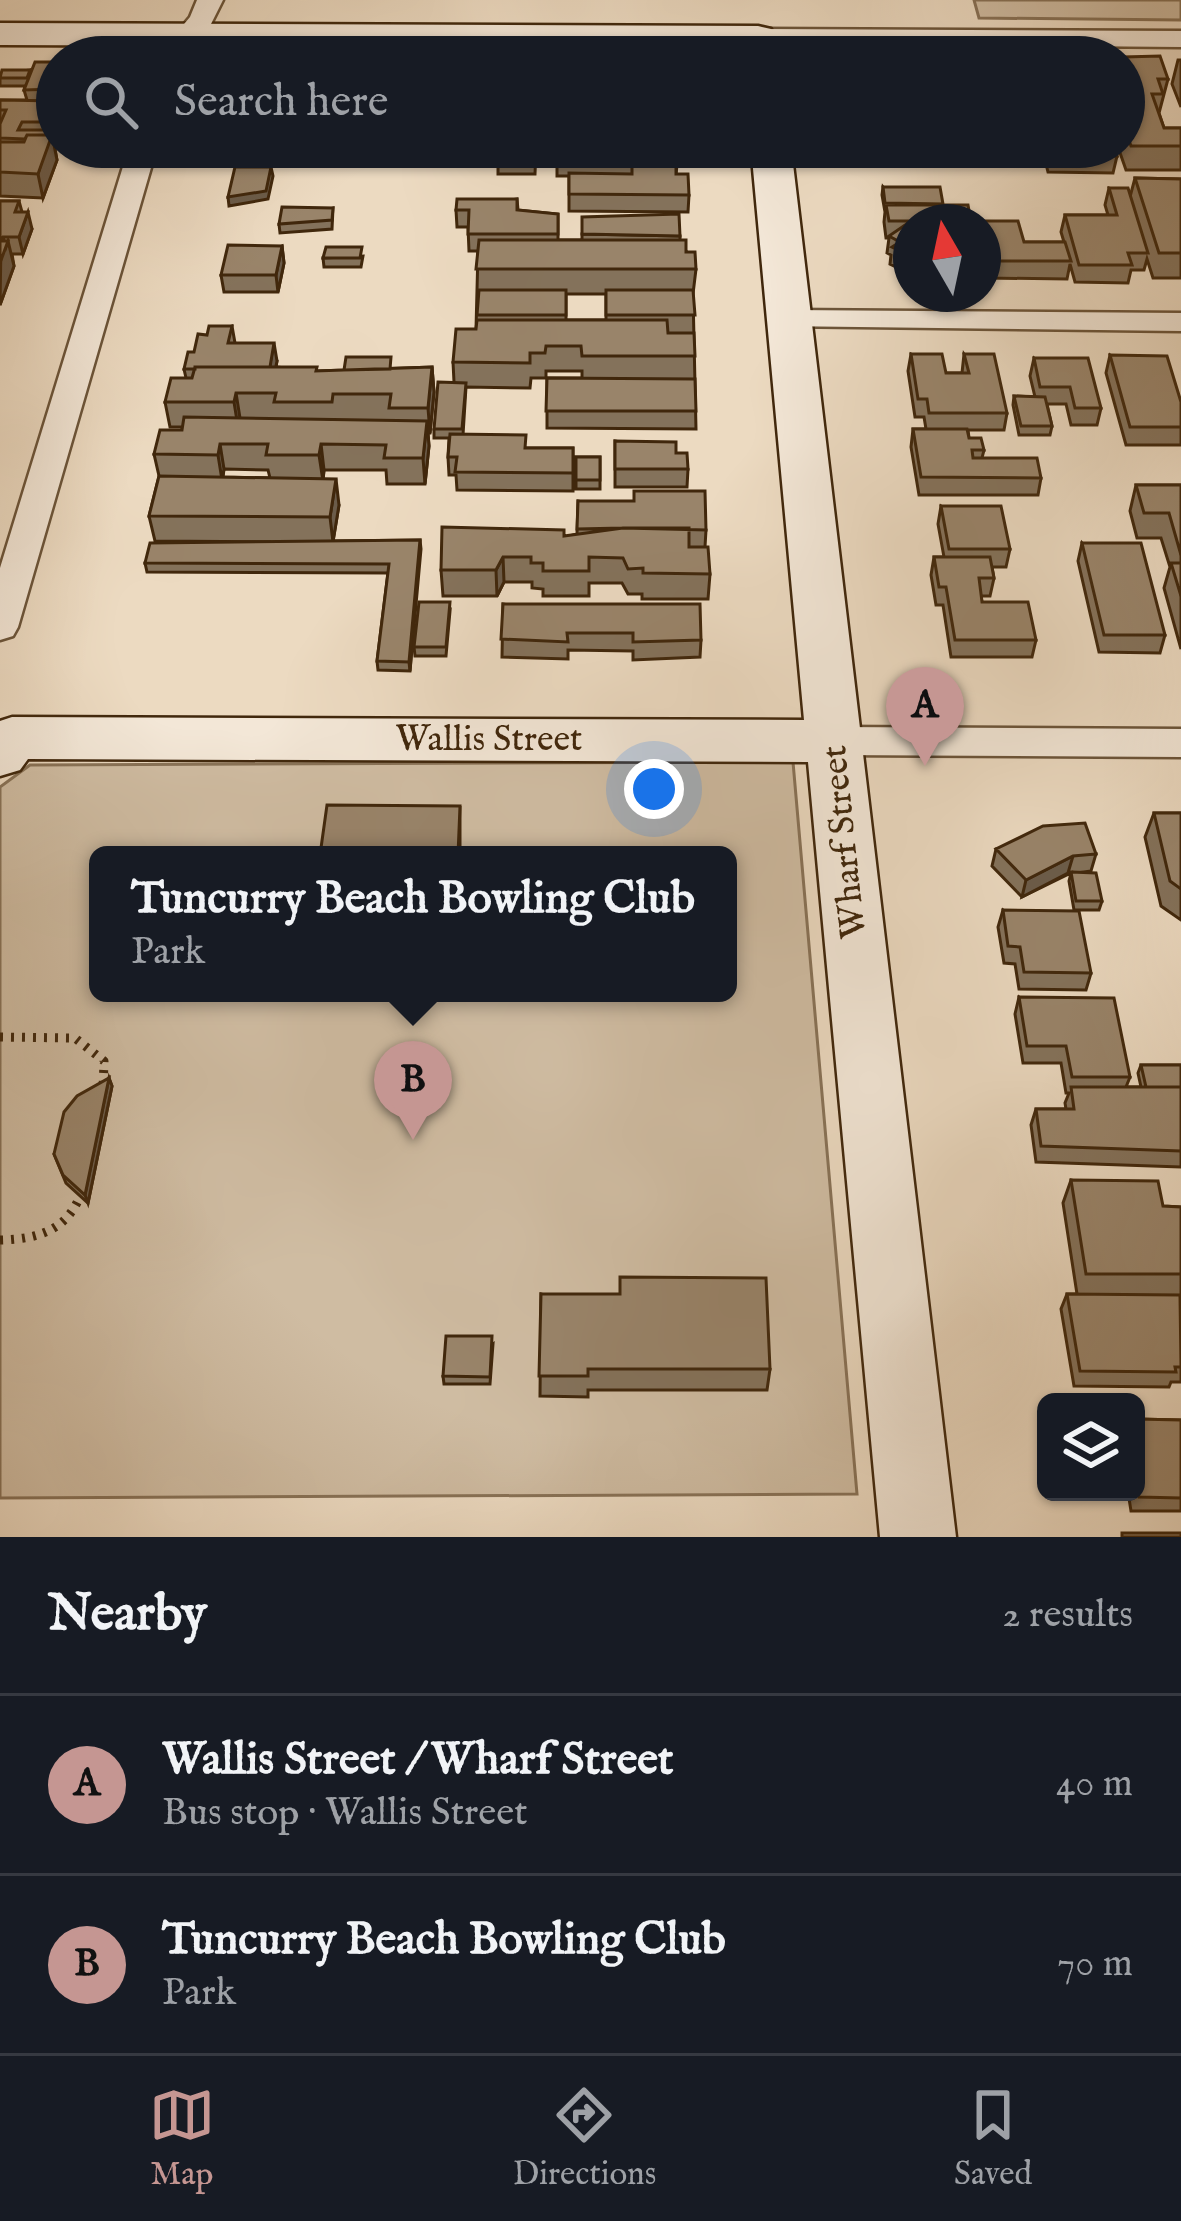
<!DOCTYPE html>
<html lang="en">
<head>
<meta charset="utf-8">
<style>
	body { margin:0; font-family:"IM FELL English",serif; background:#242831; color:#f1f3f6 }
	.controls { position:absolute; right:36px; bottom:36px; display:grid; overflow:hidden; border-radius:18px; box-shadow:0 3px 9px #0004 }
	.controls button { width:108px; height:108px; display:grid; place-items:center; padding:0; border:0; border-bottom:3px solid #363941; background:#171b24; color:#f1f3f6; font:60px sans-serif }
	.compass { position:absolute; left:893px; top:204px; width:108px; height:108px; border-radius:50%; background:#171b24; box-shadow:0 3px 9px #0004; rotate:351deg }
	.you { position:absolute; left:654px; top:789px; width:42px; height:42px; margin:-30px; border:9px solid #fff; border-radius:50%; background:#1a73e8; box-shadow:0 0 0 18px #1a73e833 }
	.badge { display:grid; place-items:center; width:78px; height:78px; border-radius:50%; background:#c59692; color:#111; font-size:39px; font-weight:700 }
	.pin { position:absolute; translate:-50% -99px; filter:drop-shadow(0 3px 6px #0008) }
	.pin::after { content:''; position:absolute; top:63px; width:42px; height:36px; background:inherit; clip-path:polygon(0 0,100% 0,50% 100%) }
	.popup { position:absolute; left:89px; top:846px; width:648px; height:156px; box-sizing:border-box; display:grid; place-content:center; border-radius:18px; background:#171b24; filter:drop-shadow(0 3px 9px #0005); font-size:39px; white-space:nowrap; color:#9ea1a6 }
	.popup b { font-size:45px; color:#f1f3f6 }
	.popup::after { content:''; position:absolute; left:50%; top:100%; margin-left:-24px; border:24px solid transparent; border-top-color:#171b24 }
	.list { margin:0; padding:0; list-style:none }
	h2 { display:flex; justify-content:space-between; align-items:center; height:156px; margin:0; padding:0 48px; font-size:51px }
	h2 small { font-size:39px; font-weight:400; color:#9ea1a6 }
	.list li { display:grid; grid-template-columns:78px 1fr auto; gap:36px; align-items:center; box-sizing:border-box; height:180px; padding:0 48px; border-top:3px solid #363941 }
	.list b { display:block; font-size:45px; white-space:nowrap }
	.list p { margin:0; font-size:39px; white-space:nowrap; color:#9ea1a6 }
	.list em { font-size:39px; font-style:normal; color:#9ea1a6 }
	.icon { flex:none; width:66px; height:66px; fill:none; stroke:currentColor; stroke-width:2; stroke-linecap:round; stroke-linejoin:round }
	.map { position:relative; flex:none; width:1181px; height:1537px; overflow:hidden }
	.search { position:absolute; background:#171b24; box-shadow:0 3px 9px #0004; left:36px; right:36px; top:36px; height:132px; display:flex; align-items:center; gap:30px; box-sizing:border-box; padding:0 42px; border-radius:66px; color:#9ea1a6; font-size:45px }
	.sheet { height:516px; background:#171b24 }
	nav { display:flex; justify-content:space-around; align-items:center; box-sizing:border-box; height:168px; border-top:3px solid #363941; background:#171b24; font-size:33px; color:#9ea1a6 }
	nav a { display:grid; justify-items:center; gap:6px }
	nav .on { color:#c59692 }
	.map>svg:first-child { display:block }
	.green { fill:#cfbca2; stroke:#887257; stroke-width:3; fill-rule:evenodd }
	.lines { fill:none; stroke-linecap:round; stroke-linejoin:round }
	.street-casing { stroke:#6b5439; stroke-width:5 }
	.secondary-casing { stroke:#40270c; stroke-width:5 }
	.path { stroke:#40270c; stroke-width:9; stroke-dasharray:3 8; stroke-linecap:butt }
	.street { fill:#f3e7d7; fill-rule:evenodd }
	.secondary { fill:#f3e7d7; fill-rule:evenodd }
	.wall { fill:#84725b; stroke:#40270c; stroke-width:3; fill-rule:evenodd }
	.shaded-wall { fill:#6b5c4a; stroke:#40270c; stroke-width:3 }
	.building { fill:#99846a; stroke:#40270c; stroke-width:3 }
	.labels { text-anchor:middle; dominant-baseline:central; stroke-width:9; stroke-linejoin:round; paint-order:stroke }
	.street-label { font-size:36px; fill:#40270c; stroke:#f3e7d7 }
</style>
</head>
<body>
<div class="map">
<svg width="1181" height="1537" viewBox="0 0 1181 1537">
	<rect width="100%" height="100%" fill="#ecdac1"/>
	<filter id="stains"><feTurbulence type="fractalNoise" baseFrequency=".00167" numOctaves="4"/><feColorMatrix values="0 0 0 0 .2 0 0 0 0 .09 0 0 0 0 .02 0 0 0 .5 -.17"/></filter>
	<radialGradient id="worn" r=".72"><stop offset=".6" stop-color="#630" stop-opacity="0"/><stop offset="1" stop-color="#630" stop-opacity=".3"/></radialGradient>
	<!-- green -->
	<path class="green" d="M 974,0 L 1181,0 L 1181,20 L 979,18 Z
		M 793,762 L 857,1494 L 0,1498 L 0,787 L 30,765 ZM 98,855 L 728,855 L 728,993 L 98,993 Z"/>
	<g class="lines">
		<defs>
			<path id="street" d="M 197,0 L 223,0 L 210,26 L 182,57 L 156,57 L 190,17 Z
				M 758,29 L 1181,31 L 1181,47 L 749,43 L 745,37 Z
				M 129,147 L 157,147 L 18,627 L 13,636 L 0,640 L 0,568 Z
				M 790,310 L 1181,313 L 1181,331 L 779,326 L 774,319 L 779,312 Z
				M 835,727 L 1181,729 L 1181,757 L 835,755 L 821,751 L 816,741 L 821,731 Z"/>
			<path id="secondary" d="M 0,23 L 758,26 L 771,29 L 780,57 L 742,57 L 741,48 L 0,45 Z
				M 751,147 L 791,147 L 956,1537 L 880,1537 L 808,762 L 28,759 L 20,770 L 0,776 L 0,721 L 12,717 L 804,720 Z"/>
		</defs>
		<!-- street casing -->
		<use href="#street" class="street-casing"/>
		<!-- secondary casing -->
		<use href="#secondary" class="secondary-casing"/>
		<!-- path -->
		<path class="path" d="M 0,1037 L 75,1038 L 104,1061 L 103,1090
			M 0,1240 C 41,1239 71,1229 83,1187"/>
		<!-- street -->
		<use href="#street" class="street"/>
		<!-- secondary -->
		<use href="#secondary" class="secondary"/>
	</g>
	<!-- wall -->
	<path class="wall" d="M 1124,57 L 1168,79 L 1159,113 L 1164,128 L 1181,128 L 1181,170 L 1126,170 L 1118,147 L 1124,147 Z
		M 1178,60 L 1181,60 L 1181,107 L 1172,84 Z
		M 57,62 L 57,138 L 53,138 L 57,160 L 43,198 L 0,196 L 0,100 L 27,100 L 24,90 L 25,86 L 0,86 L 0,74 L 30,70 Z
		M 231,147 L 457,147 L 456,152 L 445,152 L 444,165 L 404,165 L 403,158 L 350,158 L 349,165 L 234,165 Z
		M 542,147 L 682,147 L 681,165 L 677,165 L 676,174 L 689,195 L 688,212 L 569,211 L 569,176 L 557,176 L 557,165 L 542,166 Z
		M 877,147 L 935,147 L 933,165 L 880,165 Z
		M 1046,147 L 1114,147 L 1117,156 L 1113,173 L 1048,172 L 1044,156 Z
		M 536,149 L 535,174 L 498,174 L 498,165 Z
		M 1135,178 L 1181,179 L 1181,278 L 1153,278 L 1147,259 L 1144,270 L 1131,270 L 1128,283 L 1075,282 L 1070,264 L 1067,279 L 986,278 L 983,266 L 983,222 L 1024,242 L 1064,242 L 1061,232 L 1065,215 L 1108,215 L 1105,205 L 1109,188 L 1130,197 Z
		M 883,187 L 911,222 L 911,274 L 890,264 L 891,255 L 887,253 L 889,238 L 886,238 L 884,222 L 885,212 L 882,195 Z
		M 517,199 L 518,210 L 558,214 L 558,240 L 582,240 L 582,234 L 680,236 L 680,240 L 696,269 L 693,294 L 696,429 L 547,428 L 547,378 L 582,378 L 582,371 L 546,371 L 546,378 L 531,378 L 530,388 L 466,387 L 463,435 L 526,448 L 573,448 L 573,491 L 457,490 L 456,475 L 449,475 L 448,457 L 449,438 L 434,438 L 434,429 L 454,382 L 453,362 L 476,329 L 478,251 L 469,251 L 468,227 L 457,227 L 456,210 ZM 566,294 L 606,294 L 606,320 L 566,320 Z
		M 0,201 L 19,201 L 22,212 L 32,229 L 23,254 L 12,254 L 14,266 L 0,305 Z
		M 333,208 L 332,229 L 280,233 L 279,224 Z
		M 282,246 L 284,263 L 278,292 L 224,292 L 221,275 Z
		M 363,256 L 361,267 L 324,267 L 323,258 Z
		M 232,326 L 235,343 L 277,361 L 276,367 L 317,371 L 432,367 L 434,392 L 430,433 L 428,433 L 429,446 L 425,484 L 387,484 L 386,470 L 324,470 L 323,479 L 339,505 L 333,541 L 420,540 L 410,671 L 378,670 L 377,661 L 388,573 L 147,572 L 145,563 L 271,542 L 155,541 L 149,516 L 159,476 L 154,454 L 182,430 L 182,427 L 170,427 L 165,402 L 186,378 L 184,369 L 207,335 ZM 224,469 L 268,470 L 270,478 L 223,477 Z
		M 911,354 L 946,373 L 962,373 L 964,354 L 1007,413 L 1004,430 L 968,430 L 969,438 L 984,450 L 982,458 L 1041,478 L 1038,495 L 919,495 L 911,447 L 913,429 L 926,429 L 924,417 L 915,417 L 908,371 Z
		M 1110,355 L 1181,402 L 1181,445 L 1126,445 L 1106,373 Z
		M 1034,358 L 1101,408 L 1097,425 L 1071,425 L 1066,404 L 1047,404 L 1052,426 L 1050,435 L 1019,435 L 1013,405 L 1014,396 L 1035,397 L 1030,376 Z
		M 615,441 L 676,453 L 688,469 L 687,487 L 615,487 Z
		M 576,457 L 600,457 L 600,489 L 576,489 Z
		M 1136,485 L 1181,485 L 1181,649 L 1164,588 L 1170,567 L 1161,538 L 1137,538 L 1130,511 Z
		M 578,501 L 706,530 L 705,547 L 710,574 L 708,599 L 642,599 L 642,594 L 628,594 L 622,583 L 589,583 L 589,596 L 543,596 L 543,589 L 532,588 L 532,582 L 504,582 L 497,596 L 443,596 L 441,570 L 577,534 Z
		M 941,506 L 1010,549 L 1006,567 L 992,567 L 994,578 L 990,596 L 981,596 L 982,602 L 1036,640 L 1032,657 L 951,657 L 943,605 L 936,605 L 931,575 L 934,557 L 944,557 L 938,524 Z
		M 1082,543 L 1165,635 L 1160,653 L 1099,652 L 1078,561 Z
		M 503,604 L 701,640 L 700,657 L 633,660 L 633,651 L 568,650 L 568,659 L 502,657 Z
		M 450,611 L 446,656 L 415,656 L 414,647 Z
		M 1154,813 L 1181,813 L 1181,920 L 1161,906 L 1145,837 Z
		M 996,849 L 1096,854 L 1091,871 L 1076,873 L 1102,901 L 1099,910 L 1074,910 L 1069,881 L 1071,873 L 1022,897 L 992,866 Z
		M 1003,910 L 1091,973 L 1086,990 L 1019,989 L 1015,964 L 1004,963 L 998,927 Z
		M 1019,997 L 1130,1077 L 1126,1087 L 1141,1087 L 1138,1073 L 1141,1065 L 1181,1065 L 1181,1167 L 1036,1162 L 1031,1125 L 1036,1109 L 1066,1109 L 1065,1103 L 1069,1093 L 1066,1093 L 1061,1063 L 1023,1063 L 1015,1014 Z
		M 109,1078 L 112,1086 L 88,1203 L 66,1183 L 54,1154 Z
		M 1071,1180 L 1163,1206 L 1181,1207 L 1181,1382 L 1171,1382 L 1169,1387 L 1074,1386 L 1061,1309 L 1067,1294 L 1077,1294 L 1063,1203 Z
		M 541,1294 L 770,1369 L 767,1390 L 588,1390 L 588,1397 L 540,1396 Z
		M 493,1344 L 490,1384 L 444,1384 L 443,1376 Z
		M 1136,1419 L 1181,1420 L 1181,1511 L 1131,1511 L 1128,1492 L 1136,1492 Z"/>
	<!-- shaded-wall -->
	<path class="shaded-wall" d="M 51,130 L 57,160 L 43,198 L 38,174 Z
		M 271,167 L 273,176 L 268,199 L 229,206 L 228,197 Z
		M 28,212 L 32,229 L 23,254 L 19,237 Z
		M 3,237 L 6,247 L 8,241 L 14,266 L 0,305 L 1,243 Z
		M 282,246 L 284,263 L 278,292 L 276,275 Z
		M 274,343 L 277,361 L 272,386 L 269,369 Z
		M 432,367 L 434,392 L 430,433 L 428,408 Z
		M 236,393 L 240,418 L 238,427 L 234,402 Z
		M 427,421 L 429,446 L 425,484 L 423,458 Z
		M 220,444 L 224,469 L 222,480 L 218,455 Z
		M 321,444 L 324,470 L 323,481 L 319,455 Z
		M 336,479 L 339,505 L 333,542 L 330,517 Z
		M 420,540 L 421,549 L 410,671 L 409,662 Z
		M 503,557 L 504,582 L 497,596 L 496,570 Z
		M 460,806 L 460,855 L 458,855 Z
		M 1073,856 L 1068,873 L 1022,897 L 1026,880 Z
		M 109,1078 L 112,1086 L 88,1203 L 85,1195 Z"/>
	<!-- building -->
	<path class="building" d="M 253,52 L 327,52 L 326,57 L 252,57 Z
		M 446,53 L 445,57 L 354,57 L 354,55 Z
		M 1160,56 L 1168,79 L 1158,79 L 1163,94 L 1152,94 L 1164,128 L 1181,128 L 1181,146 L 1131,146 L 1124,126 L 1124,57 Z
		M 35,62 L 57,62 L 57,89 L 24,90 Z
		M 2,70 L 30,70 L 27,78 L 0,78 Z
		M 0,100 L 57,101 L 57,122 L 22,122 L 18,130 L 51,130 L 50,135 L 27,135 L 25,139 L 0,138 L 0,124 L 6,110 L 0,110 Z
		M 27,135 L 52,135 L 38,174 L 0,172 L 0,142 L 24,142 Z
		M 557,147 L 677,147 L 677,153 L 557,152 Z
		M 882,147 L 935,147 L 936,149 L 882,148 Z
		M 1049,147 L 1114,147 L 1117,156 L 1052,156 Z
		M 499,149 L 536,149 L 535,165 L 498,165 Z
		M 632,165 L 676,165 L 676,174 L 688,174 L 689,195 L 569,194 L 569,173 L 632,174 Z
		M 235,167 L 271,167 L 266,191 L 228,197 Z
		M 1135,178 L 1181,179 L 1181,253 L 1159,253 Z
		M 883,187 L 940,187 L 943,204 L 885,203 Z
		M 1109,188 L 1128,188 L 1148,253 L 1128,253 L 1132,265 L 1079,265 L 1065,215 L 1117,215 Z
		M 457,199 L 517,199 L 517,210 L 558,214 L 558,234 L 468,234 L 469,210 L 456,210 Z
		M 0,201 L 19,201 L 15,212 L 28,212 L 19,237 L 3,237 L 0,241 Z
		M 886,205 L 968,205 L 971,222 L 911,222 L 911,256 L 892,247 L 900,242 L 889,236 L 911,221 L 889,221 Z
		M 282,207 L 333,208 L 332,220 L 279,224 Z
		M 679,214 L 680,236 L 582,234 L 582,217 Z
		M 980,221 L 1018,221 L 1024,242 L 1065,242 L 1071,261 L 989,261 L 983,236 L 983,222 Z
		M 479,240 L 686,240 L 686,252 L 695,252 L 696,269 L 476,269 Z
		M 0,241 L 8,241 L 0,263 Z
		M 228,245 L 282,246 L 276,275 L 221,275 Z
		M 326,247 L 362,247 L 360,258 L 323,258 Z
		M 479,290 L 566,290 L 566,315 L 477,315 Z
		M 606,290 L 693,290 L 695,315 L 606,315 Z
		M 477,320 L 667,320 L 668,333 L 694,333 L 695,356 L 582,356 L 581,346 L 546,346 L 545,353 L 530,353 L 530,363 L 453,362 L 456,329 L 476,329 Z
		M 209,326 L 232,326 L 228,343 L 274,343 L 270,367 L 195,367 L 195,369 L 184,369 L 188,352 L 194,352 L 198,334 L 207,335 Z
		M 911,354 L 942,354 L 946,373 L 969,373 L 964,354 L 994,354 L 1007,413 L 929,413 L 927,399 L 918,399 Z
		M 1110,355 L 1167,356 L 1181,402 L 1181,427 L 1130,427 Z
		M 346,357 L 391,357 L 390,369 L 344,370 Z
		M 1034,358 L 1088,358 L 1101,408 L 1075,408 L 1070,387 L 1040,387 Z
		M 195,367 L 317,367 L 316,371 L 432,367 L 428,408 L 389,408 L 391,394 L 333,394 L 332,402 L 274,402 L 276,393 L 236,393 L 234,402 L 165,402 L 171,378 L 192,378 Z
		M 547,378 L 695,379 L 696,411 L 546,411 Z
		M 438,382 L 466,383 L 462,429 L 434,429 Z
		M 1014,396 L 1045,397 L 1052,426 L 1021,426 Z
		M 184,417 L 427,421 L 423,458 L 384,458 L 386,445 L 321,444 L 319,455 L 266,455 L 268,444 L 220,444 L 218,455 L 154,454 L 160,430 L 182,430 Z
		M 913,429 L 967,429 L 969,438 L 981,438 L 984,450 L 972,450 L 973,458 L 1037,458 L 1041,478 L 921,477 Z
		M 450,434 L 526,435 L 525,448 L 573,448 L 573,473 L 455,472 L 457,457 L 448,457 Z
		M 615,441 L 676,442 L 676,453 L 687,453 L 688,469 L 615,469 Z
		M 576,457 L 600,457 L 600,480 L 576,480 Z
		M 159,476 L 336,479 L 330,517 L 149,516 Z
		M 1136,485 L 1181,485 L 1181,555 L 1169,513 L 1144,513 Z
		M 634,491 L 705,491 L 706,530 L 623,528 L 577,529 L 578,501 L 634,501 Z
		M 941,506 L 1001,506 L 1010,549 L 949,549 Z
		M 442,527 L 564,530 L 564,536 L 623,528 L 689,528 L 689,547 L 708,547 L 710,574 L 643,573 L 643,568 L 628,569 L 623,558 L 589,557 L 589,571 L 543,571 L 543,563 L 531,563 L 531,557 L 503,557 L 496,570 L 441,570 Z
		M 420,540 L 409,662 L 377,661 L 389,564 L 145,563 L 150,543 Z
		M 1082,543 L 1141,543 L 1165,635 L 1104,635 Z
		M 934,557 L 990,557 L 994,578 L 979,578 L 982,602 L 1028,602 L 1036,640 L 955,640 L 946,587 L 939,587 Z
		M 1171,563 L 1181,563 L 1181,596 Z
		M 419,602 L 450,602 L 446,647 L 414,647 Z
		M 503,604 L 700,604 L 701,640 L 633,642 L 633,633 L 567,633 L 568,642 L 501,639 Z
		M 327,805 L 460,806 L 458,855 L 320,855 Z
		M 1154,813 L 1181,813 L 1181,889 L 1170,881 Z
		M 1085,823 L 1096,854 L 1073,856 L 1026,880 L 996,849 L 1043,826 Z
		M 1071,872 L 1096,873 L 1102,901 L 1076,901 Z
		M 1003,910 L 1079,911 L 1091,973 L 1024,972 L 1020,947 L 1008,946 Z
		M 1019,997 L 1114,998 L 1130,1077 L 1072,1077 L 1066,1046 L 1027,1046 Z
		M 1141,1065 L 1181,1065 L 1181,1087 L 1146,1087 Z
		M 109,1078 L 85,1195 L 63,1175 L 54,1154 L 64,1112 L 77,1096 Z
		M 1071,1087 L 1181,1087 L 1181,1151 L 1041,1146 L 1036,1109 L 1074,1109 Z
		M 1071,1180 L 1158,1181 L 1163,1206 L 1181,1207 L 1181,1274 L 1086,1274 Z
		M 620,1277 L 766,1278 L 770,1369 L 588,1369 L 588,1376 L 539,1376 L 541,1294 L 620,1294 Z
		M 1067,1294 L 1180,1295 L 1181,1367 L 1175,1367 L 1176,1372 L 1080,1371 Z
		M 446,1336 L 492,1336 L 490,1377 L 443,1376 Z
		M 1136,1419 L 1181,1420 L 1181,1498 L 1139,1497 L 1136,1482 Z
		M 1122,1533 L 1181,1533 L 1181,1537 L 1122,1537 Z"/>
	<g class="labels">
		<!-- street labels -->
		<g class="street-label">
			<text x="489" y="740">Wallis Street</text>
			<text transform="translate(845 842) rotate(-96)">Wharf Street</text>
		</g>
	</g>
	<rect width="100%" height="100%" filter="url(#stains)"/>
	<rect width="100%" height="100%" fill="url(#worn)"/>
</svg>
<div class="controls">
<button><svg class="icon" aria-label="layers" viewBox="0 0 24 24"><path d="M12 4l9 5-9 5-9-5zM3 14l9 5 9-5"/></svg></button>
</div>
<svg class="compass" viewBox="-18 -18 36 36"><path d="M0-13l5 13h-10z" fill="#e53935"/><path d="M0 13l5-13h-10z" fill="#9ea1a6"/></svg>
<div class="you"></div>
<div class="pin badge" style="left:925px;top:766px">A</div>
<div class="pin badge" style="left:413px;top:1140px">B</div>
<div class="popup"><b>Tuncurry Beach Bowling Club</b>Park</div>
<div class="search"><svg class="icon" aria-label="search" viewBox="0 0 24 24"><circle cx="10" cy="10" r="6"/><path d="M15 15l6 6"/></svg>Search here</div>
</div>
<section class="sheet">
<h2>Nearby<small>2 results</small></h2>
<ul class="list">
<li><span class="badge">A</span><div><b>Wallis Street / Wharf Street</b><p>Bus stop · Wallis Street</p></div><em>40 m</em></li>
<li><span class="badge">B</span><div><b>Tuncurry Beach Bowling Club</b><p>Park</p></div><em>70 m</em></li>
</ul>
</section>
<nav>
<a class="on"><svg class="icon" aria-label="map" viewBox="0 0 24 24"><path d="M3 6l6-2 6 2 6-2v14l-6 2-6-2-6 2zM9 4v14M15 6v14"/></svg>Map</a>
<a><svg class="icon" aria-label="directions" viewBox="0 0 24 24"><path d="M12 3l9 9-9 9-9-9zM9 14v-3h6M13 9l2 2-2 2"/></svg>Directions</a>
<a><svg class="icon" aria-label="saved" viewBox="0 0 24 24"><path d="M7 4h10v16l-5-4-5 4z"/></svg>Saved</a>
</nav>
</body>
</html>
